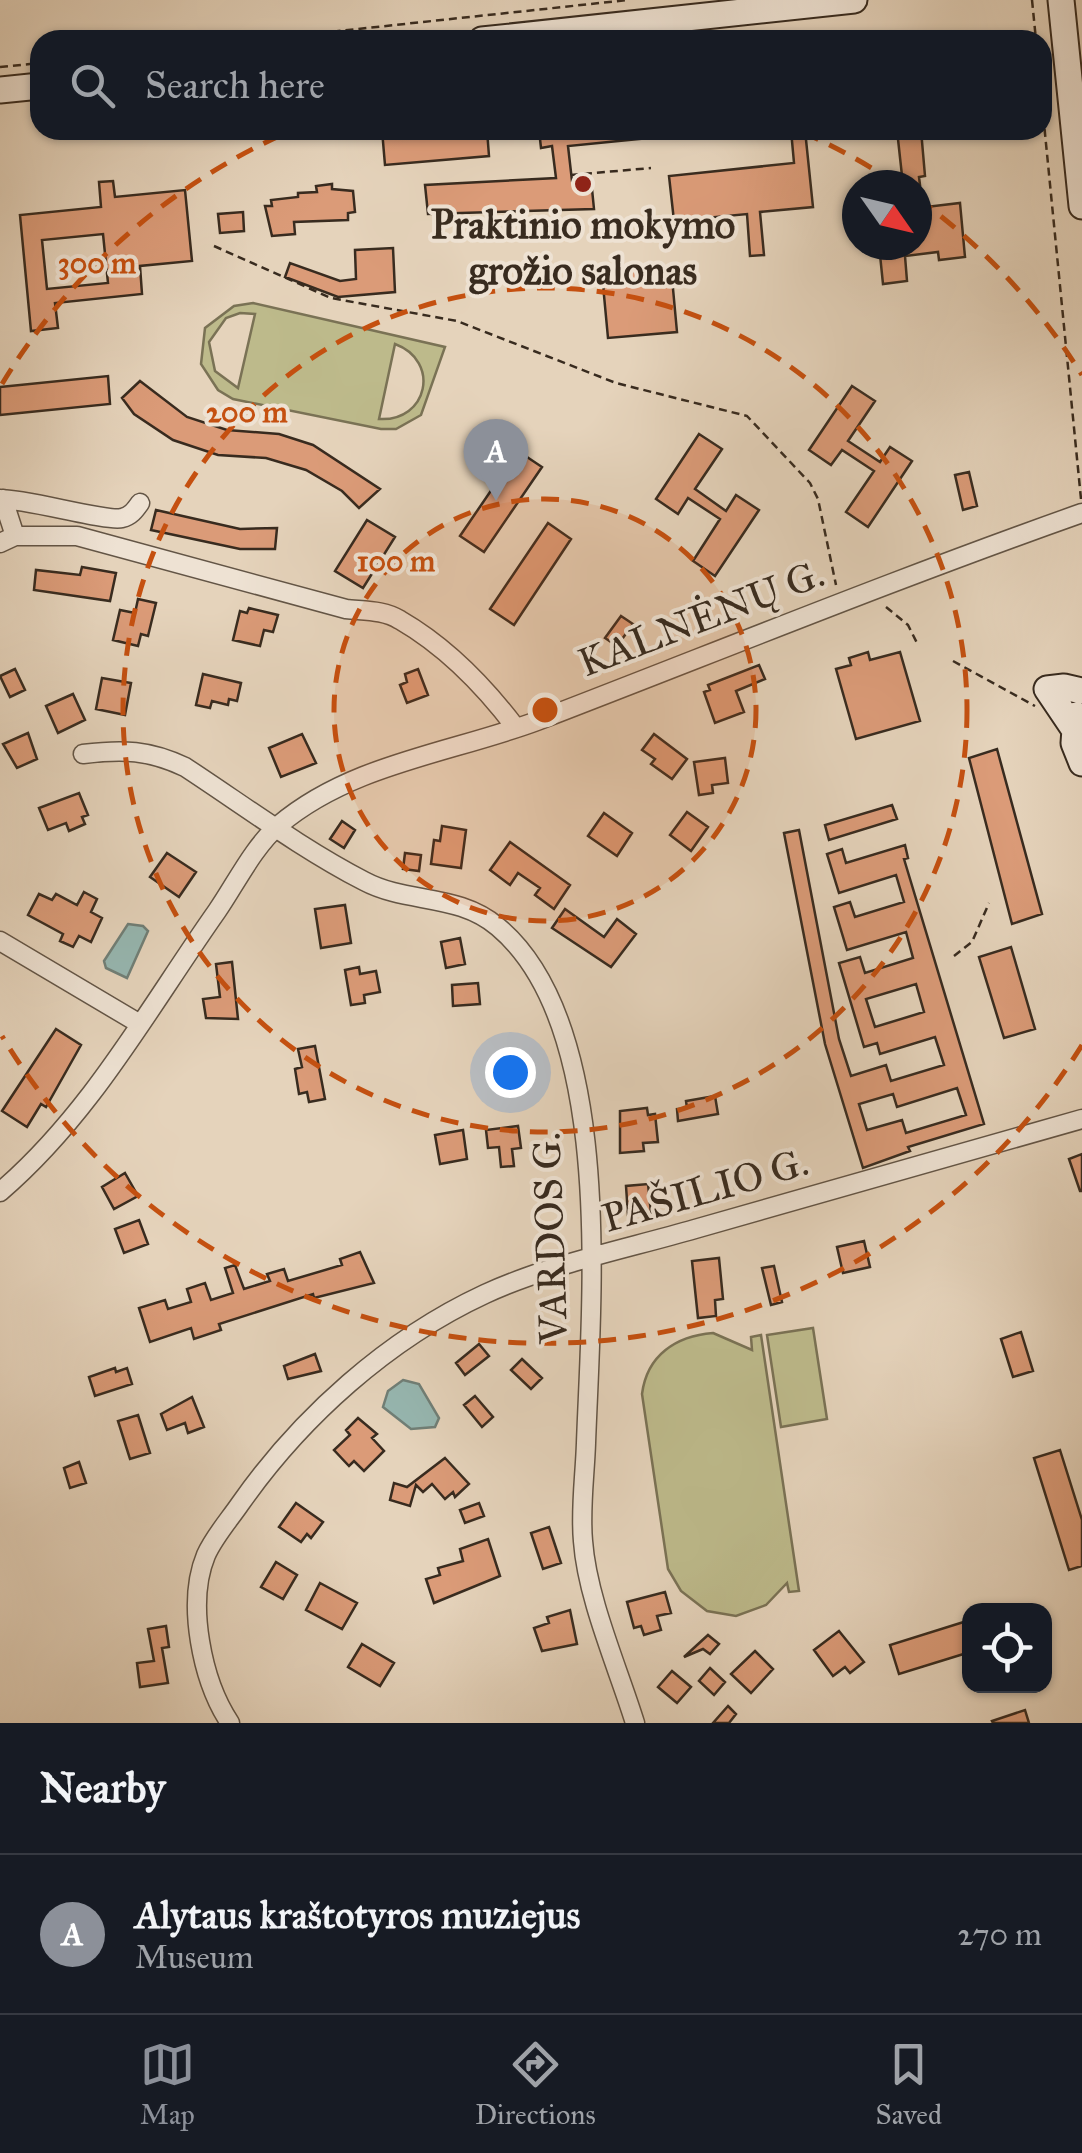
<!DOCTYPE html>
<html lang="en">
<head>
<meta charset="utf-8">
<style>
	body { margin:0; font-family:"IM FELL Great Primer",serif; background:#242831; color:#f1f3f6 }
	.controls { position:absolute; right:30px; bottom:30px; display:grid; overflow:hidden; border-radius:20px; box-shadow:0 2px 8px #0004 }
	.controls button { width:90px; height:90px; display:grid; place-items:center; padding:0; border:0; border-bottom:2px solid #363941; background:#171b24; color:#f1f3f6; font:50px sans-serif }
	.compass { position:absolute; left:842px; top:170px; width:90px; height:90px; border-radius:50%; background:#171b24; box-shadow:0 2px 8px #0004; rotate:124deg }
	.you { position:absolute; left:510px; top:1072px; width:35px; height:35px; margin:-25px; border:8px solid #fff; border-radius:50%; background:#1a73e8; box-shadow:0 0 0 15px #1a73e833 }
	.badge { display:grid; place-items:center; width:65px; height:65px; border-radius:50%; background:#8c9099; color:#fff; font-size:32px; font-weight:700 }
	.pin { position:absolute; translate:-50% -82px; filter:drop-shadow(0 2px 5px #0008) }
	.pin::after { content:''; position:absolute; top:52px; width:35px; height:30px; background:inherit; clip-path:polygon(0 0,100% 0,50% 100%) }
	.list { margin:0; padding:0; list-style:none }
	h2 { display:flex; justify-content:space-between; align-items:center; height:130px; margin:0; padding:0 40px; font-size:42px }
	h2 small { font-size:32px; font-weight:400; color:#9ea1a6 }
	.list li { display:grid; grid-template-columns:65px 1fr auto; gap:30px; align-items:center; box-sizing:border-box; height:160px; padding:0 40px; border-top:2px solid #363941 }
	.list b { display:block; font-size:38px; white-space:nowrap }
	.list p { margin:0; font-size:32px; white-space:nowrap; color:#9ea1a6 }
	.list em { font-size:32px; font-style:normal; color:#9ea1a6 }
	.icon { flex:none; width:55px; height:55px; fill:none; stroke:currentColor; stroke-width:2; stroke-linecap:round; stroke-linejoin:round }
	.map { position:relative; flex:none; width:1082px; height:1723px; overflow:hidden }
	.search { position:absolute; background:#171b24; box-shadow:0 2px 8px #0004; left:30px; right:30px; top:30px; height:110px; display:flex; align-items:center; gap:25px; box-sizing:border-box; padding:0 35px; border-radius:30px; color:#9ea1a6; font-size:38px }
	.sheet { height:290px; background:#171b24 }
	nav { display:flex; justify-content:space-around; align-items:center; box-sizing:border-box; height:140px; border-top:2px solid #363941; background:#171b24; font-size:28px; color:#9ea1a6 }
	nav a { display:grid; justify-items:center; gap:5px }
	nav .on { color:#8c9099 }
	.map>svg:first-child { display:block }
	.green { fill:#bdba8b; stroke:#7a7255; stroke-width:2.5; fill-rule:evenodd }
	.water { fill:#96b7b1; stroke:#707f77; stroke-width:2.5 }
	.building { fill:#db9b78; stroke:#382b1f; stroke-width:2.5; fill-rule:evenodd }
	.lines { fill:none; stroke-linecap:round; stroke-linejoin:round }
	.street-casing { stroke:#635546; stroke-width:21 }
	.secondary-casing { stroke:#382b1f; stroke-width:29 }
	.path { stroke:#382b1f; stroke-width:2.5; stroke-dasharray:8 5; stroke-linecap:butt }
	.street { stroke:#eee2d3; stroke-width:18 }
	.secondary { stroke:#eee2d3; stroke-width:25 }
	.ring { fill:none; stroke:#c55010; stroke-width:5; stroke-dasharray:18 12 }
	.poi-dot { fill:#8f2418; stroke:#eee2d3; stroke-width:4 }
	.labels { text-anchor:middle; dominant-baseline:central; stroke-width:8; stroke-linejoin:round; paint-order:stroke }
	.poi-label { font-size:40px; font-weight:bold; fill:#382b1f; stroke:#eee2d3 }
	.street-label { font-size:40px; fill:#382b1f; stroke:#eee2d3 }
	.centre { fill:#c55010; stroke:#eee2d3; stroke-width:5 }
	.ring-label { font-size:30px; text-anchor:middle; font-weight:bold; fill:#c55010; stroke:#eee2d3; stroke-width:8; stroke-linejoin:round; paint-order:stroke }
</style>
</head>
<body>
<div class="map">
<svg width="1082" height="1723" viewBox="0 0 1082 1723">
	<rect width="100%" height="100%" fill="#e5d3bb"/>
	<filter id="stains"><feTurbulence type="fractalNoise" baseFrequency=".002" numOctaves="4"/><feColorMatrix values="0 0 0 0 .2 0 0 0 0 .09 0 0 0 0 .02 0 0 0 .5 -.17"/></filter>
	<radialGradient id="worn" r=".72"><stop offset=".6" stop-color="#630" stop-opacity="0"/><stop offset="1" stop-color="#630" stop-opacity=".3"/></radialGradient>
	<!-- green -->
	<path class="green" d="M 253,303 L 445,347 L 421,415 L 396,429 L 381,429 L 233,399 L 218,390 L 201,364 L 205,328 L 234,306 ZM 240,313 L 255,314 L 238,388 L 215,371 L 209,342 L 226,318 ZM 395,344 C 441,361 428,422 379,419 Z
		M 813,1328 L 827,1419 L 781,1427 L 767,1335 Z
		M 713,1333 L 752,1350 L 751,1337 L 761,1335 L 799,1591 L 789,1592 L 787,1583 L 766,1605 L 736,1616 L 707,1611 L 681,1591 L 668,1569 L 642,1394 C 647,1355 676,1336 713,1333 Z"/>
	<!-- water -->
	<path class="water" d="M 128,924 L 143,926 L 148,931 L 127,978 L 106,968 L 104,961 Z
		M 403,1380 L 419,1384 L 439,1418 L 435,1427 L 411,1429 L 383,1407 L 388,1391 Z"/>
	<!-- building -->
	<path class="building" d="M 382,130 L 487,130 L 489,156 L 385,165 Z
		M 539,130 L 648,130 L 648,138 L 568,146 L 572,181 L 591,179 L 594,209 L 428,214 L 425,185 L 556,178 L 552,146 L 541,148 Z
		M 791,130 L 805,130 L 813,207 L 760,212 L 764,255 L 750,256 L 747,214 L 674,221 L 669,176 L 794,163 Z
		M 897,130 L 921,130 L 925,176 L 919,177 L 920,185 L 903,185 Z
		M 113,181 L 115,197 L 185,190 L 192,261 L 140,266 L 142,294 L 55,303 L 58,328 L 31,331 L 20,215 L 101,207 L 99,182 ZM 103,234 L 108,283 L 47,289 L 42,240 Z
		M 332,184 L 332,189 L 353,191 L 355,212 L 348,213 L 348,220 L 294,222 L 295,234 L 272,236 L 265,206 L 272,206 L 271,200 L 298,197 L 298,193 L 317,192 L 316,186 Z
		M 960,203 L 965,257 L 939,260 L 938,252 L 905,256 L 907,281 L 883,284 L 879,245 L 917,245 L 917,208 Z
		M 243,212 L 244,231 L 220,233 L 218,214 Z
		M 393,248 L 395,292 L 338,297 L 285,277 L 290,263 L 340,281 L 356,279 L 355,250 Z
		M 671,267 L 677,332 L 608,338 L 602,274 Z
		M 108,376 L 110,404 L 0,415 L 0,387 Z
		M 140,381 L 187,417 L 227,430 L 279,434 L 313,445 L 380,489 L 359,508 L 342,491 L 306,470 L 266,458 L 218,455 L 173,440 L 134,414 L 122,398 Z
		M 852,386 L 875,401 L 848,441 L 880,462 L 890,447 L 912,461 L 868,527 L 846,512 L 874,471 L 842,450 L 831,465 L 809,450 Z
		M 699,434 L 722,449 L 695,489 L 726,511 L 736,495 L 759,510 L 715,576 L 693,561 L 720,519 L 688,498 L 678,514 L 656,499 Z
		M 518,451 L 542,467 L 484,552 L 460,536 Z
		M 969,472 L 977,506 L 963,510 L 955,475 Z
		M 156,510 L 240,529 L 277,528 L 275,549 L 240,549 L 151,530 Z
		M 367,520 L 395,537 L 363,588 L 335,571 Z
		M 548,523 L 571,539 L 514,625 L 490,609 Z
		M 82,567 L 116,573 L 110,601 L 34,590 L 36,570 L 80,575 Z
		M 138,599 L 156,603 L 148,636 L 141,634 L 138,646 L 113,640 L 120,610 L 135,613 Z
		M 249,608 L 278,615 L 273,632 L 264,630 L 260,646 L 233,640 L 240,611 L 247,613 Z
		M 621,616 L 633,624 L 617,646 L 605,638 Z
		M 868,652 L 870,660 L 900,652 L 920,721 L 856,739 L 836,669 L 851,665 L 849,658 Z
		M 759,665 L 765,679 L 736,691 L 744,712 L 715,723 L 704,692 L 710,690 L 708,685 Z
		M 15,669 L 25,690 L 10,697 L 0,676 Z
		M 418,669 L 428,695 L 407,703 L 400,685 L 407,682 L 405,674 Z
		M 203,674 L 241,683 L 237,701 L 229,699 L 228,705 L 212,701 L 210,708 L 196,705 Z
		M 102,678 L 131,683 L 125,715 L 96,709 Z
		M 73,694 L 85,720 L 58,733 L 46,706 Z
		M 28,733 L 37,759 L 17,768 L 3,744 Z
		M 302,734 L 316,763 L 281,777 L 269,748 Z
		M 654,734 L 687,759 L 672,779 L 651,764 L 655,759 L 642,750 Z
		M 997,749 L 1042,914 L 1012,924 L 969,758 Z
		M 725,758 L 728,783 L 712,785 L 713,793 L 699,795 L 694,762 Z
		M 79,793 L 88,815 L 82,817 L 85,824 L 69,831 L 66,823 L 48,830 L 39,808 Z
		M 892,805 L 897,819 L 829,840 L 825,825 Z
		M 687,812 L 708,827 L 691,851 L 670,835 Z
		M 604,813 L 632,833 L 617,856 L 588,836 Z
		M 342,821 L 355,830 L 344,848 L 330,839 Z
		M 442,826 L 466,830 L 461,868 L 431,864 L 434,840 L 440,841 Z
		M 799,830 L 839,1039 L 851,1076 L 886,1065 L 891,1081 L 944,1065 L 935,1037 L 880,1054 L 877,1043 L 864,1047 L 839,963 L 860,957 L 865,973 L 913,958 L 906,932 L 847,950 L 834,907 L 850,902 L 855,917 L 904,902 L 896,875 L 839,893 L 827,854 L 842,849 L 846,863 L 905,845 L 908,858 L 904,859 L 984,1124 L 908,1147 L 910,1151 L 863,1168 L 825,1044 L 784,833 ZM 916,984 L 924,1012 L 875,1027 L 866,999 ZM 957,1088 L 966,1115 L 906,1133 L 902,1120 L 867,1130 L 859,1104 L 893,1094 L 897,1107 Z
		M 510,842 L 570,885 L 554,909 L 535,895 L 540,888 L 518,873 L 510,885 L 490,870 Z
		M 167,853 L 196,872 L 179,897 L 150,877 Z
		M 405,853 L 421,855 L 419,871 L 403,869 Z
		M 84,892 L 97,899 L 91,912 L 102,918 L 91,942 L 79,936 L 73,947 L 60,941 L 63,934 L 28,915 L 39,894 L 52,900 L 56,894 L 77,905 Z
		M 345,905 L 351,943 L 321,948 L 315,909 Z
		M 565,909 L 604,937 L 617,919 L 636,934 L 611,967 L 552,928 Z
		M 460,938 L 465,964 L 446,968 L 441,942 Z
		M 1011,947 L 1035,1029 L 1004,1038 L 979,957 Z
		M 232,962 L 238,1019 L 206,1018 L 203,999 L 220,997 L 216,964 Z
		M 359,967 L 360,974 L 376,971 L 380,992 L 364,995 L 365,1003 L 351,1005 L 345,970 Z
		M 478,983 L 480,1004 L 453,1006 L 452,985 Z
		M 56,1029 L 81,1045 L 46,1107 L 41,1104 L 27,1127 L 2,1111 Z
		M 315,1046 L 325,1099 L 309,1102 L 307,1092 L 299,1094 L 295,1069 L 302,1067 L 298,1049 Z
		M 715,1096 L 718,1114 L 678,1121 L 677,1109 L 687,1108 L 686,1101 Z
		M 647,1108 L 648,1115 L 655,1114 L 658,1142 L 643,1143 L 644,1151 L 620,1153 L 620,1111 Z
		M 518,1126 L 521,1148 L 512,1149 L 514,1166 L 501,1167 L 499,1147 L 488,1148 L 486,1130 Z
		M 463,1130 L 467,1159 L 440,1164 L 435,1135 Z
		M 1082,1154 L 1082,1191 L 1080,1191 L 1069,1159 Z
		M 125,1173 L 138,1196 L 114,1209 L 102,1187 Z
		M 648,1184 L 651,1213 L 628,1215 L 626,1186 Z
		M 139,1220 L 148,1244 L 124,1253 L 115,1229 Z
		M 864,1241 L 870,1267 L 843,1273 L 837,1247 Z
		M 360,1252 L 374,1283 L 314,1298 L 313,1294 L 219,1324 L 221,1330 L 194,1339 L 191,1328 L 150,1342 L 139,1308 L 165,1300 L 168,1309 L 191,1302 L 187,1289 L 205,1283 L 211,1300 L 233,1293 L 225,1268 L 235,1265 L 244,1289 L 270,1281 L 267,1274 L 284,1269 L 288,1281 L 342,1265 L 340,1259 Z
		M 719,1258 L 723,1299 L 715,1300 L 716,1316 L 698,1318 L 692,1261 Z
		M 774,1266 L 782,1302 L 771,1305 L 762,1268 Z
		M 1021,1332 L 1033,1371 L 1013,1377 L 1001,1339 Z
		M 479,1344 L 489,1356 L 465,1375 L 456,1363 Z
		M 315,1354 L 321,1371 L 288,1379 L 284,1366 Z
		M 522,1359 L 542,1378 L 531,1389 L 511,1370 Z
		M 115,1368 L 116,1372 L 127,1368 L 132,1384 L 95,1396 L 89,1377 Z
		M 475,1396 L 493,1417 L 482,1427 L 464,1405 Z
		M 192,1397 L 204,1427 L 188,1433 L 185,1423 L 167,1430 L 161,1414 Z
		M 138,1415 L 150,1453 L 130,1459 L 118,1421 Z
		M 358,1418 L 377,1434 L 372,1438 L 384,1451 L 364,1471 L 354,1461 L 349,1466 L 334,1450 L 350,1435 L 346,1430 Z
		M 1060,1450 L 1082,1520 L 1082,1566 L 1069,1570 L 1034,1458 Z
		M 445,1458 L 469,1484 L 455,1497 L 453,1492 L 445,1499 L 432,1484 L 423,1492 L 416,1485 L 410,1506 L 390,1500 L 394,1483 L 407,1487 Z
		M 79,1462 L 86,1483 L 70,1488 L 64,1468 Z
		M 296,1503 L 323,1522 L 311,1538 L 307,1534 L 301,1542 L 279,1527 Z
		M 479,1503 L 484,1516 L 465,1523 L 460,1510 Z
		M 549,1527 L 561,1563 L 543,1569 L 531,1533 Z
		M 488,1539 L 500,1576 L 434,1603 L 426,1579 L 440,1575 L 438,1568 L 463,1561 L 460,1549 Z
		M 276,1562 L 297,1575 L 283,1599 L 261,1587 Z
		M 320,1583 L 357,1603 L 342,1629 L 306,1610 Z
		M 665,1592 L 671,1613 L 657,1616 L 661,1630 L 644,1635 L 641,1626 L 634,1628 L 627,1602 Z
		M 570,1610 L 577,1644 L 542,1651 L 534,1628 L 549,1623 L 547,1617 Z
		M 970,1620 L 970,1652 L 899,1674 L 890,1645 Z
		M 166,1626 L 169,1647 L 162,1648 L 168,1683 L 140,1687 L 137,1663 L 154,1661 L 148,1629 Z
		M 839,1631 L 864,1662 L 850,1673 L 845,1667 L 833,1676 L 814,1650 Z
		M 708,1635 L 719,1644 L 710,1654 L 703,1649 L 684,1657 Z
		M 362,1644 L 394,1663 L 380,1686 L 348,1667 Z
		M 755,1651 L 773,1669 L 751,1693 L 731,1674 Z
		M 710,1668 L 725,1682 L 714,1695 L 699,1681 Z
		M 672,1671 L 691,1687 L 677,1703 L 658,1687 Z
		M 728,1706 L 736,1714 L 729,1723 L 713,1723 Z
		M 1025,1710 L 1029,1723 L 993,1723 L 992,1721 Z"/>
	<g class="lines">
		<defs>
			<path id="street" d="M 0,499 C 28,499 107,522 122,518 C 131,516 135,510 140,503
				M 15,536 L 77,536 L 346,609 C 365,611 384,610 400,620 C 445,646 485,687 516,728
				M 0,543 L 15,536 L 3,499
				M 83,754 C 123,749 149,750 185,767 C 243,805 302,849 364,881 C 407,904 458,893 498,927 C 616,1026 591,1303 586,1443 C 585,1475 580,1509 583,1541 C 587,1598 618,1668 635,1723
				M 0,941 L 140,1024
				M 0,1192 C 91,1114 148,1009 217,911 C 235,885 254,846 279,825 C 351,764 451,753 537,721 C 719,651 898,578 1082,513
				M 230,1723 C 202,1681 186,1603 206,1555 C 214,1537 229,1520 240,1504 C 301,1417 388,1339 485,1294 C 550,1264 626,1249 695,1229 C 824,1192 953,1155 1082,1119"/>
			<path id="secondary" d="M 1061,0 L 1082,206
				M 482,40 L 854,0
				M 0,90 L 40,86
				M 1076,715 L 1074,743 L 1082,763
				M 1074,729 L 1047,689 L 1064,687 L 1082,691"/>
		</defs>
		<!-- street casing -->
		<use href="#street" class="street-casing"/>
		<!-- secondary casing -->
		<use href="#secondary" class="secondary-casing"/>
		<!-- path -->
		<path class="path" d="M 1032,0 L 1036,40
			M 255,40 L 628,0
			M 0,67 L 40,63
			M 1042,103 L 1081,499
			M 571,175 L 651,168
			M 214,246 L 331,298 L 457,321 L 616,383 L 747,416 L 810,483 L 818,499 L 836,585
			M 886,607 L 908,625 L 918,645
			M 953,661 L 1035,706
			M 954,956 L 972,942 L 989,903"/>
		<!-- street -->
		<use href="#street" class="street"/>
		<!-- secondary -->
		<use href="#secondary" class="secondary"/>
	</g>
	<!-- distance rings -->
	<circle cx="545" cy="710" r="211" fill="#c55010" fill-opacity=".12"/>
	<g class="ring">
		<circle cx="545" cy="710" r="211"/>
		<circle cx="545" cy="710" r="422"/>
		<path d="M1082 1045A633 633 0 0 1 2 1036M2 384A633 633 0 0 1 288 132M802 132A633 633 0 0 1 894 182M917 198A633 633 0 0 1 1082 375"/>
	</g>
	<!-- markers -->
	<circle class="poi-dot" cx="583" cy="184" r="10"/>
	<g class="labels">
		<!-- poi labels -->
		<g class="poi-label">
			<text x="583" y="224">Praktinio mokymo<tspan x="583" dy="46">grožio salonas</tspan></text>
		</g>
		<!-- street labels -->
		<g class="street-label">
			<text transform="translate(701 618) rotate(-21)">KALNĖNŲ G.</text>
			<text transform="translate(705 1190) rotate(-16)">PAŠILIO G.</text>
			<text transform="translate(550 1238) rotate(-92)">VARDOS G.</text>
		</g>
	</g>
	<circle cx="545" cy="710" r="15" class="centre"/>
	<g class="ring-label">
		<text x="97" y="273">300 m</text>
		<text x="247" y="422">200 m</text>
		<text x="396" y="571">100 m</text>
	</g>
	<rect width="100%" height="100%" filter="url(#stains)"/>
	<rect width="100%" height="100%" fill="url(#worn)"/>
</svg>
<div class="controls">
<button><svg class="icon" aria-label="locate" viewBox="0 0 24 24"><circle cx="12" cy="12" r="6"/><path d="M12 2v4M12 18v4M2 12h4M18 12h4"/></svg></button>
</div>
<svg class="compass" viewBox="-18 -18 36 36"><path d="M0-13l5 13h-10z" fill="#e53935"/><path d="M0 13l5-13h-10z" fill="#9ea1a6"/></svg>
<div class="you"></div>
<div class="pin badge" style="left:496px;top:501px">A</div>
<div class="search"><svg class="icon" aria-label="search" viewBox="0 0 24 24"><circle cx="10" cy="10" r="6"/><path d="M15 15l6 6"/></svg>Search here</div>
</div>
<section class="sheet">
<h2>Nearby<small></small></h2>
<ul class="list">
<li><span class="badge">A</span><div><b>Alytaus kraštotyros muziejus</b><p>Museum</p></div><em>270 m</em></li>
</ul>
</section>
<nav>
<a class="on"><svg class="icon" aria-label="map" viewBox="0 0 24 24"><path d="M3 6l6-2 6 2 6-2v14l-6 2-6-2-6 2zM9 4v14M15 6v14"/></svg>Map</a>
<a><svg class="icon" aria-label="directions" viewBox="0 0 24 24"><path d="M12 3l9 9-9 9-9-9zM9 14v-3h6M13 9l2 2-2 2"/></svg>Directions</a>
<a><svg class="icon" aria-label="saved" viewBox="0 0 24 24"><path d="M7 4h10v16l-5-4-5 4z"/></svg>Saved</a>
</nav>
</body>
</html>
